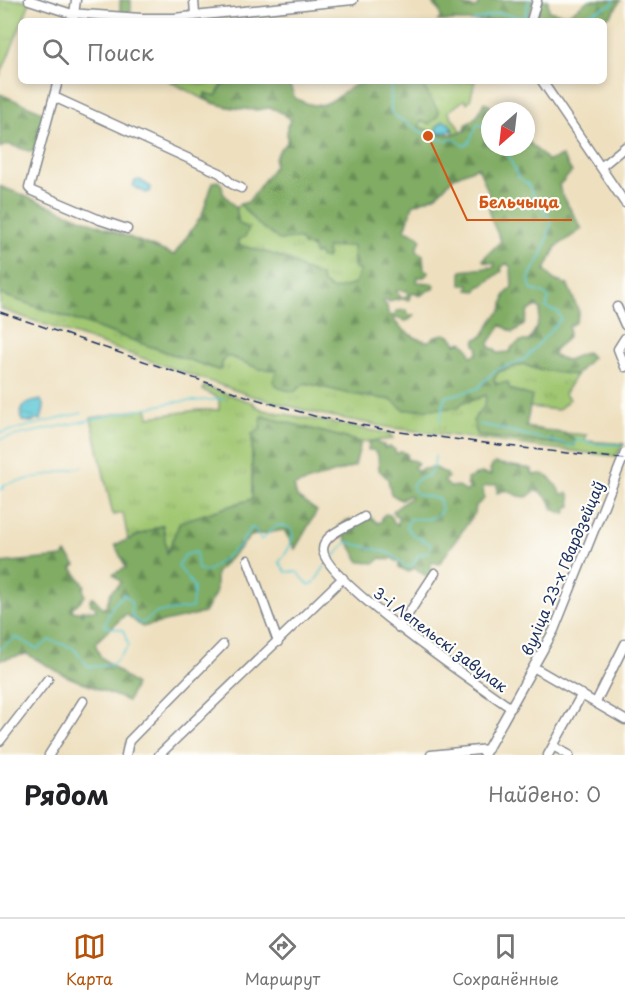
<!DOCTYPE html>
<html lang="ru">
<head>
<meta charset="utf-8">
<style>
	body { margin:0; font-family:"Playpen Sans",sans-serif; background:#f6f6f6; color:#202124 }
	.compass { position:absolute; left:481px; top:102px; width:54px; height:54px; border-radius:50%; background:#fff; box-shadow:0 3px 9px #0003; rotate:208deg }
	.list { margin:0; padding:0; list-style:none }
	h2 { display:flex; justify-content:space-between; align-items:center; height:78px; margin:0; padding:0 24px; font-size:26px }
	h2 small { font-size:20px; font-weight:400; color:#757577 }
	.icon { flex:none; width:33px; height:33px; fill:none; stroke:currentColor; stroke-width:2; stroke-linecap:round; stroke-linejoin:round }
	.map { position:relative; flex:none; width:625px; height:755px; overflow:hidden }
	.search { position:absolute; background:#fff; box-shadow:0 3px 9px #0003; left:18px; right:18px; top:18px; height:66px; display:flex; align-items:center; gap:15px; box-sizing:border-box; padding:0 21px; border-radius:9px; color:#757577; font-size:22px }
	.sheet { height:162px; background:#fff }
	nav { display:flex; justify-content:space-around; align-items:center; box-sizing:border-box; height:84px; border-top:2px solid #e0e0e0; background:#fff; font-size:16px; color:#757577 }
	nav a { display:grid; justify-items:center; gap:3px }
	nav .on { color:#b45309 }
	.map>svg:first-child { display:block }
	.grass { fill:url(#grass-tufts); stroke:#5e7b68; stroke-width:1.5 }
	.forest { fill:url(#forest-firs); stroke:#4e6e61; stroke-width:1.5; fill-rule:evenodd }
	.water { fill:url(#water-ripples); stroke:#3c7c9a; stroke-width:1.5 }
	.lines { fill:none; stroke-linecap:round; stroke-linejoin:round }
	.stream { stroke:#5cc8d5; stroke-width:1.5 }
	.minor-casing { stroke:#84888e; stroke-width:11 }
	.minor { stroke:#fff; stroke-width:8 }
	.rail { stroke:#1b2f5e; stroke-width:1.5; stroke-dasharray:9 4.5; stroke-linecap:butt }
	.labels { text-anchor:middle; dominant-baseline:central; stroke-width:4.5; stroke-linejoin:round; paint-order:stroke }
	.street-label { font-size:15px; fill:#1b2f5e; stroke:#fdfcf7 }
	.leader { fill:none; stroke:#d45514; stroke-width:2 }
	.callout-dot { fill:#d45514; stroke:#fdfcf7; stroke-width:2 }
	.callout-label { font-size:16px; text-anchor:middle; font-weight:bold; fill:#d45514; stroke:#fdfcf7; stroke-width:4.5; stroke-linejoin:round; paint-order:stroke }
</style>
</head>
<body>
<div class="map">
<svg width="625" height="755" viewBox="0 0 625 755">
	<defs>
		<pattern id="grass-tufts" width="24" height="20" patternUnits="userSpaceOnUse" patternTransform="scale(1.5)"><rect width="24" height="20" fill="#a1c772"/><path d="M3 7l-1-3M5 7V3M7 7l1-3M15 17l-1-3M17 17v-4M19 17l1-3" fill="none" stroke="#8aab65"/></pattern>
		<pattern id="forest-firs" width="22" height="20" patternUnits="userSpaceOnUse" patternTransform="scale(1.5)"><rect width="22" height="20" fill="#80ac64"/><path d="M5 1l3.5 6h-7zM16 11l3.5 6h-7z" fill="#688c56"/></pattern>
		<pattern id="water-ripples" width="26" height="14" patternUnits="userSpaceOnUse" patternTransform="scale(1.5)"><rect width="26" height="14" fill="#5cc8d5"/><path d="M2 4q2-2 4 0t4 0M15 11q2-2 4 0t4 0" fill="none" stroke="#4ba3b0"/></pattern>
	</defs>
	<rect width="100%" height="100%" fill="#fdfcf7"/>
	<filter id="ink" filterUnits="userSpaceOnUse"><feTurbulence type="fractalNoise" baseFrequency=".0167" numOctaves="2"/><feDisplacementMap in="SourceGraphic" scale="12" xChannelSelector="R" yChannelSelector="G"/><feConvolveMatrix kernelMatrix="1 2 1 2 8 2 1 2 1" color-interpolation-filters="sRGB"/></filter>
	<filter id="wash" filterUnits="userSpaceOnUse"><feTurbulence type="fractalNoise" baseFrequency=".008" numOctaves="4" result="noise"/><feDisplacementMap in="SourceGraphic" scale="24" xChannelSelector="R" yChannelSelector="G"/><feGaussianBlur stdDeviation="1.35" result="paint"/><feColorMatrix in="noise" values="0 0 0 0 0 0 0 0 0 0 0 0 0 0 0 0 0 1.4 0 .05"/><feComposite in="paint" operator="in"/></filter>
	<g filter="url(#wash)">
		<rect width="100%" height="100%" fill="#eee0bf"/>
		<!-- grass -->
		<path class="grass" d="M 0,0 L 31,0 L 0,76 Z
			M 169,81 L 191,81 L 200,84 L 216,81 L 223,84 L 216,96 L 205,93 L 204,99 Z
			M 420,81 L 475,81 L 470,100 L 467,103 L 464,100 L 448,112 L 462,132 L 453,134 L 453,128 L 443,121 L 437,127 L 440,133 L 448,132 L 448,135 L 437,135 L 419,127 L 421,121 L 438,112 Z
			M 240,204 L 258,224 L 300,239 L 321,255 L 328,247 L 354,246 L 354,268 L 360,270 L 355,284 L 334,290 L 328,288 L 303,270 L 273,255 L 239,245 L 238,240 L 241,238 L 236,208 Z
			M 0,294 L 218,370 L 226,357 L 231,357 L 260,369 L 277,370 L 274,381 L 279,388 L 305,383 L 350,394 L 392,400 L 462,402 L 486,395 C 486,405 485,410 476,415 L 476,433 L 478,436 L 574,446 L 575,439 L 562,433 L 587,435 L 585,439 L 587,441 L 624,444 L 616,456 L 596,454 L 392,428 L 315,413 L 252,396 L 0,309 Z
			M 523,364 L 535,369 L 576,375 L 564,394 L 570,399 L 558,410 L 529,407 L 531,396 L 495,384 L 494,380 L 498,372 Z
			M 204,386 L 254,403 L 254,405 L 263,410 L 391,434 L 393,439 L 361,442 L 262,416 L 260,431 L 252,435 L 252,499 L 180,522 L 167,555 L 162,525 L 128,540 L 123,513 L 113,515 L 91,418 L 147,408 L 149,417 L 198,410 L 219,410 L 219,400 L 215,396 L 203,390 Z"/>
		<!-- forest -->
		<path class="forest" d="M 120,0 L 131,0 L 131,12 L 120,13 Z
			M 431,0 L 463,0 L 465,6 L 477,8 L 480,0 L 534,0 L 527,21 L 497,19 L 492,21 L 437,21 L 441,19 L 440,12 L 434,6 Z
			M 541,0 L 548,0 L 549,11 L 567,15 L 589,0 L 621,0 L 612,14 L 602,21 L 537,21 Z
			M 239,81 L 288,81 L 295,98 C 331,119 337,87 367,81 C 383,78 403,81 420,81 L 439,112 L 437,117 L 429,124 L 421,121 L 419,127 C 440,134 441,138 465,131 L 466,125 L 477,116 L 484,102 L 497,111 L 490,111 L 490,147 L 526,147 L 526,139 L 548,161 L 562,156 L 572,172 L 559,185 L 561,193 L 582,229 L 556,247 L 545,270 L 554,280 L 568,285 L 579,312 L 576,322 L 569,326 C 570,342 564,339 555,349 L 554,356 L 567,360 L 587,352 L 592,357 L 576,375 L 535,369 L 523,364 L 498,372 L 494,380 L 496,384 L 508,382 L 510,390 L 532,396 L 526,427 L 562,433 L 575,439 L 574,446 L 478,436 L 473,421 C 478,410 486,411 486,395 L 468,402 L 463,402 L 458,408 L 404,410 L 392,400 L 350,394 L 306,383 L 294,392 L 279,388 L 273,381 L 277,370 L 260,369 L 231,357 L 226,357 L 222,361 L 221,369 L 218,370 L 0,294 L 0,186 L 174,255 L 202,215 L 213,182 L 218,181 L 222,185 L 223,193 L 236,208 L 239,224 L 249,228 L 245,237 L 238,240 L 239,245 C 256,250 293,257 303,270 L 309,271 L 321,276 L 322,283 L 334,290 L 355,284 L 360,270 L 354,268 L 353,246 L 328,247 L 326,250 L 328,253 L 326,258 L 321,258 L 318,253 L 314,254 L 312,246 L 304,246 L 300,239 L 279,240 L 258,224 L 240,204 L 248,202 L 274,167 L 275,158 L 281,148 L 287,143 L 287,126 L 291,120 C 285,115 278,109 270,108 C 265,108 260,110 255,110 C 237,109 220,107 204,99 L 205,93 L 216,96 L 223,84 ZM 478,167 L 488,191 L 490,217 L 501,241 L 483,259 L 484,262 L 495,263 L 494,267 L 461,271 L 461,285 L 469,284 L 468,290 L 477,291 L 479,286 L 482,286 L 502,271 L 501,268 L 507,263 L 511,268 L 512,287 L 505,295 L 502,310 L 494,318 L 483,336 C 478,338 474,339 475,345 L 478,347 L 477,354 L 471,356 L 469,349 L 462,342 L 456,344 C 450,330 439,333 429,341 C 416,341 400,329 393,319 L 398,318 L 405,321 L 409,320 L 414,315 L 409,315 L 406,310 L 396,311 L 395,315 L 391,316 L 388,313 L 387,306 L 383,301 L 385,299 L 390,302 L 395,299 L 399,300 L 401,297 L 396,292 L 398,290 L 407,291 L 408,295 L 402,299 L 409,300 L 410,296 L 413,293 L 420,296 L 429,290 L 434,289 L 435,285 L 431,283 L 417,282 L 418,277 L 424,277 L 429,273 L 429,271 L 424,270 L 423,255 L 417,251 L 417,247 L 421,240 L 418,235 L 405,230 L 413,205 L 437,195 L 454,177 ZM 537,306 L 540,309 C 540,322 535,331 529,341 L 521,341 L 512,347 L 510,352 L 497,353 L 495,349 L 490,348 L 489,343 L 501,325 L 513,332 L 524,325 L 528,311 Z
			M 0,94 L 45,113 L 35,151 L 32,152 L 7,144 L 0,148 Z
			M 262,416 L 361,442 L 355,466 L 294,486 L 297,497 L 317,511 L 295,549 L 284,530 L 251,536 L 216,573 L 216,592 L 204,613 L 142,627 L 126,614 L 95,643 L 100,656 L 135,685 L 128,701 L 66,676 L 27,654 L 0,660 L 0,563 L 63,557 L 66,553 L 76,565 L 72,568 L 85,586 L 83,588 L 85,596 L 76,605 L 73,606 L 72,611 L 79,612 L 83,615 L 81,611 L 96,610 L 95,606 L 91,605 L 90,600 L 93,597 L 102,607 L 106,606 L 112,590 L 117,587 L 121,582 L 113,574 L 126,568 L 115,545 L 163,525 L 167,553 L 180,522 L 252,499 L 252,434 L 260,430 Z
			M 376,440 L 379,444 L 384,445 L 384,448 L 391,447 L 395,450 L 396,454 L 402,451 L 407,454 L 406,459 L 415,461 L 418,464 L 414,466 L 415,469 L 420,471 L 421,469 L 436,468 L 447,474 L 448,477 L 444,481 L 450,487 L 459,486 L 466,492 L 470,487 L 467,485 L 467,479 L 481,473 L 491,475 L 490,469 L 494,463 L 532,469 L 532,473 L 535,475 C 548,470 555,485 562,494 L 568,493 L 570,496 L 571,506 L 566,508 L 567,512 L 564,514 L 556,510 L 553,510 L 550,501 L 540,491 L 535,491 L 527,497 L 518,496 L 507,490 L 497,493 L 497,484 L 483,487 L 484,499 L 476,506 L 475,513 L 439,564 L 432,562 L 430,568 L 433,570 L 429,578 L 414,568 L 409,572 L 399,567 L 399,563 L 392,558 L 389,560 L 381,558 L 375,563 L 360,562 L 339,527 L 347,520 L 363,521 L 370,517 L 378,523 L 382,521 L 382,517 L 385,514 L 390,515 L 393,522 L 398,525 L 398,516 L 394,515 L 393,511 L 411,497 L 409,495 L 401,500 L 391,494 L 388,479 L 379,470 L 378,455 L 373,450 L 368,450 L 369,442 Z"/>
		<!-- water -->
		<path class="water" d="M 443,121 L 450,124 L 452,130 L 448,132 L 437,132 L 437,127 Z
			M 140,180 L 151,187 L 150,192 L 146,193 L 133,186 L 135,181 Z
			M 41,400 L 44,407 L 41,420 L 37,419 L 32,422 L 22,421 C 16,406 28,402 41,400 Z"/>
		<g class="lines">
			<!-- stream -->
			<path class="stream" d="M 525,17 L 529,0
				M 473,21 L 499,13 L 529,19
				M 549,21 L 572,20 L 613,4 L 613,0
				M 391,81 L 391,112 C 398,120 407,122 415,128 C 429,136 438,143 455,139 L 464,146 C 473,144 471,130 479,124 L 490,126
				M 440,421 L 445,397 L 477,389 L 494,371 L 525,359 L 561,319 L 558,312 L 546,308 L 549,298 L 543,293 L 532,290 C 523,275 538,267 542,254 C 546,243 550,232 551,220 L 545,213 L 541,204 L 533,195 L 528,184 L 518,177 L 507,152 L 502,147
				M 480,424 L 573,446 L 576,440 L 596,444 L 622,445
				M 0,433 L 82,413
				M 0,439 L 175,402 L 225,399
				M 0,490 L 3,489 L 2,485 L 82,467
				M 332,559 L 347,542 L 390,553 L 406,567 L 413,565 L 418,555 L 428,553 L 431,546 L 429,543 L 413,535 L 406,527 L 410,519 C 422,517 435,524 442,509 L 439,499 L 416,494 L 412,486 C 420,471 433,486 435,456
				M 0,649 L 16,637 L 37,649 L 50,640 L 73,648 L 89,667 L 112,665 L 129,646 L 123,630 L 104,626 L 112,607 L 124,594 L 131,601 L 132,617 L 141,624 L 158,612 L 192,608 L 194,587 L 178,566 L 185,555 L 196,552 L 198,569 L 207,572 L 239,546 L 251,528 L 255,529 L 260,539 L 263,539 C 271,528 279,520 292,530 C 295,541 285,555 279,562 L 286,572 L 297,572 L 309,585 L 314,583 L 325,566"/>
		</g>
	</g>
	<g filter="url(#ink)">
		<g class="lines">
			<defs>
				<path id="minor" d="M 29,0 L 69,13 L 141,18 L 174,18 L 353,0
					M 194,0 L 195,15
					M 73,21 L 76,0
					M 531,21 L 537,0
					M 58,81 L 29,188 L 32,191 L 100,220 L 127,229
					M 542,81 L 625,203
					M 54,97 L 220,173 L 232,184 L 241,188
					M 602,166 L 625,147
					M 617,307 L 625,325
					M 625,338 L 618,349 L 625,367
					M 364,517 C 352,525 323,533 323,550 C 324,580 481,687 511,708
					M 248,560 L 278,642
					M 399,628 L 435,573
					M 535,668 L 625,720
					M 596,702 L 625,644
					M 0,741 L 48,679
					M 553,746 L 569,755
					M 49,755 L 83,701
					M 126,755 L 129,741 L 223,645
					M 159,755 L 343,578
					M 431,755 L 488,749
					M 484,755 L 554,630 L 625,453
					M 548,755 L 582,694"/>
			</defs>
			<!-- minor casing -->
			<use href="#minor" class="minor-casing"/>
			<!-- minor -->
			<use href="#minor" class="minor"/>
			<!-- rail -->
			<path class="rail" d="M 0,312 L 252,398 L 314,416 L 392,431 L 531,449 L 625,459"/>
		</g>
	</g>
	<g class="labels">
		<!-- street labels -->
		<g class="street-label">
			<text transform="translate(562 568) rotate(-67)">вуліца 23-х Гвардзейцаў</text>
			<text transform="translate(441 639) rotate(37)">3-і Лепельскі завулак</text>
		</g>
	</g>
	<!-- callouts -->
	<path class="leader" d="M428 136L467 220H572"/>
	<circle class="callout-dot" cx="428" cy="136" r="6"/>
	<g class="callout-label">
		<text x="519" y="208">Бельчыца</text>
	</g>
</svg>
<svg class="compass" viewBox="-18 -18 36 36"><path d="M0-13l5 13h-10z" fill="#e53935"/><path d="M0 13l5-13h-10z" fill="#757577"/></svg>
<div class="search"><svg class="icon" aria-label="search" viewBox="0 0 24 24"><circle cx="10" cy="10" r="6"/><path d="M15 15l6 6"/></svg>Поиск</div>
</div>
<section class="sheet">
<h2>Рядом<small>Найдено: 0</small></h2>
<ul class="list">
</ul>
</section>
<nav>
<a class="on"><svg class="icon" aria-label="map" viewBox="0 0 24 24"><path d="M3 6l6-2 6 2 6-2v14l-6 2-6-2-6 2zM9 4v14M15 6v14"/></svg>Карта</a>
<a><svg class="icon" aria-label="directions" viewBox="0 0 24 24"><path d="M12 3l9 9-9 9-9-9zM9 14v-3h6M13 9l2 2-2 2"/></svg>Маршрут</a>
<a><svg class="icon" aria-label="saved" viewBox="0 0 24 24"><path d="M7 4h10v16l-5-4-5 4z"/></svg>Сохранённые</a>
</nav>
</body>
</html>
